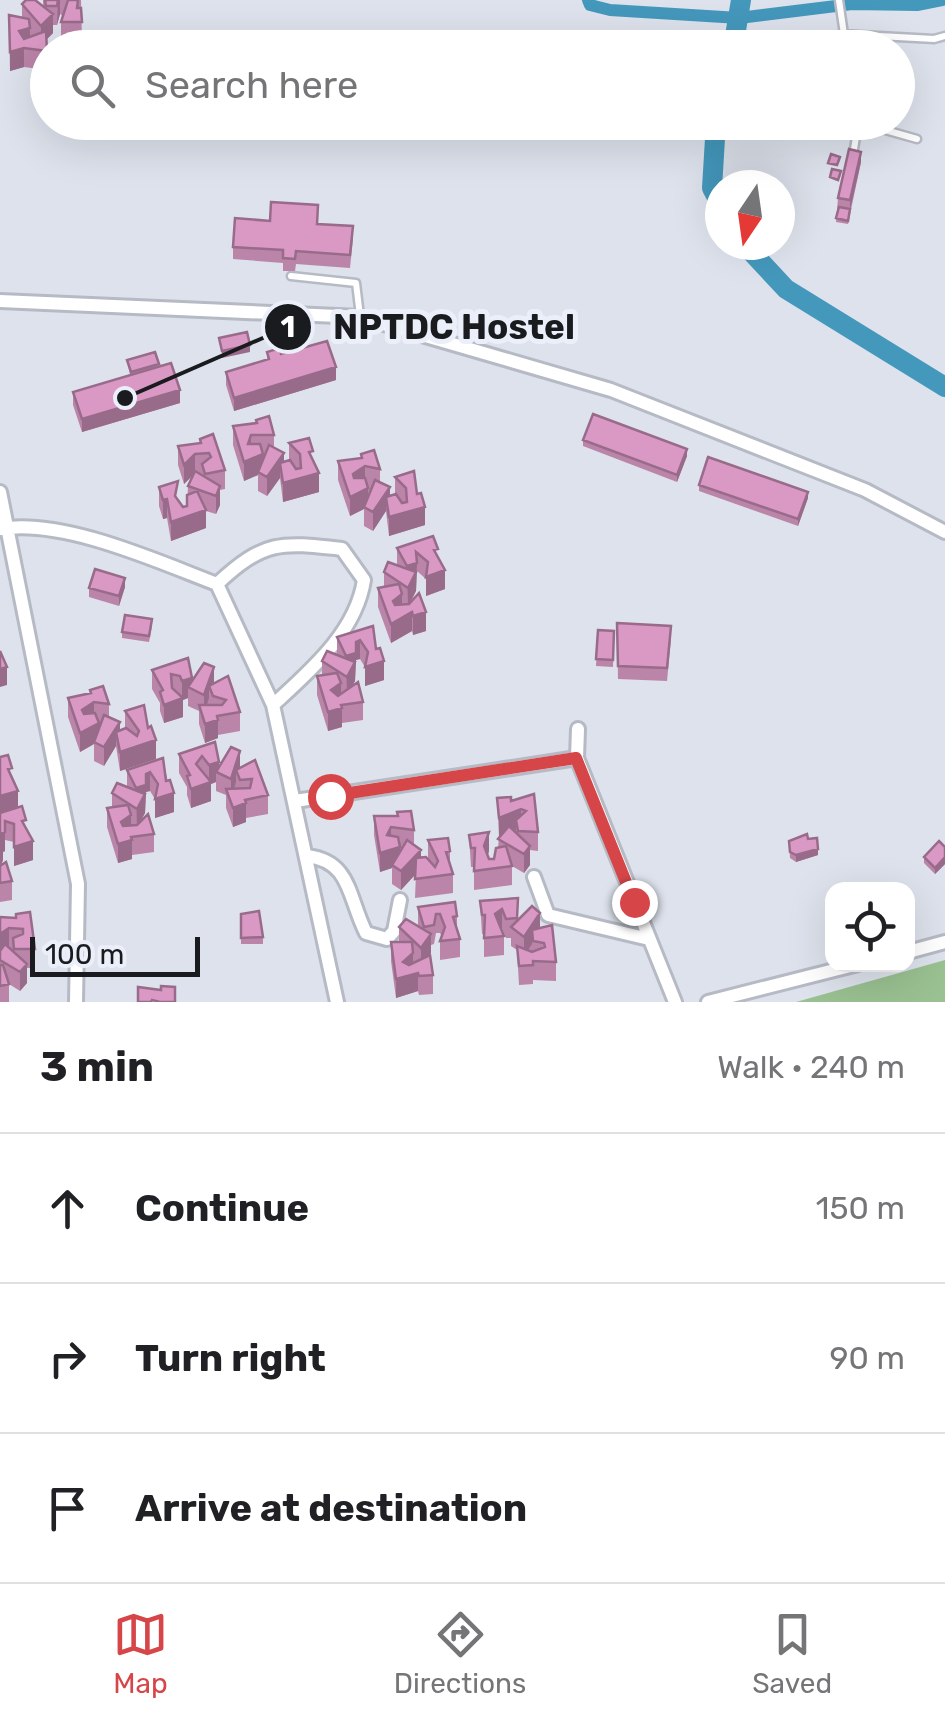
<!DOCTYPE html>
<html lang="en">
<head>
<meta charset="utf-8">
<style>
	body { margin:0; font-family:Rubik,sans-serif; background:#f2f2f2; color:#202124 }
	.controls { position:absolute; right:30px; bottom:30px; display:grid; overflow:hidden; border-radius:20px; box-shadow:0 10px 40px #0002 }
	.controls button { width:90px; height:90px; display:grid; place-items:center; padding:0; border:0; border-bottom:2px solid #e0e0e0; background:#fff; color:#202124; font:50px sans-serif }
	.compass { position:absolute; left:705px; top:170px; width:90px; height:90px; border-radius:50%; background:#fff; box-shadow:0 10px 40px #0002; rotate:193deg }
	.scale { position:absolute; left:30px; bottom:25px; width:170px; box-sizing:border-box; padding-left:10px; border:5px solid #191b1f; border-top:0; font-size:28px; line-height:35px; white-space:nowrap; color:#191b1f; -webkit-text-stroke:8px #eaeff9; paint-order:stroke }
	.stop { position:absolute; width:30px; height:30px; margin:-22px; border:8px solid #d64649; border-radius:50%; background:#fff }
	.stop.end { background:#d64649; border-color:#fff; box-shadow:0 2px 10px #0008 }
	.list { margin:0; padding:0; list-style:none }
	h2 { display:flex; justify-content:space-between; align-items:center; height:130px; margin:0; padding:0 40px; font-size:42px }
	h2 small { font-size:32px; font-weight:400; color:#757577 }
	.list li { display:grid; grid-template-columns:65px 1fr auto; gap:30px; align-items:center; box-sizing:border-box; height:150px; padding:0 40px; border-top:2px solid #e0e0e0 }
	.list b { display:block; font-size:38px; white-space:nowrap }
	.list em { font-size:32px; font-style:normal; color:#757577 }
	.icon { flex:none; width:55px; height:55px; fill:none; stroke:currentColor; stroke-width:2; stroke-linecap:round; stroke-linejoin:round }
	.map { position:relative; flex:none; width:945px; height:1002px; overflow:hidden }
	.search { position:absolute; background:#fff; box-shadow:0 10px 40px #0002; left:30px; right:30px; top:30px; height:110px; display:flex; align-items:center; gap:25px; box-sizing:border-box; padding:0 35px; border-radius:55px; color:#757577; font-size:38px }
	.sheet { height:580px; background:#fff }
	nav { display:flex; justify-content:space-around; align-items:center; box-sizing:border-box; height:140px; border-top:2px solid #e0e0e0; background:#fff; font-size:28px; color:#757577 }
	nav a { display:grid; justify-items:center; gap:5px }
	nav .on { color:#d64649 }
	.map>svg:first-child { display:block }
	.green { fill:#9ac191 }
	.lines { fill:none; stroke-linecap:round; stroke-linejoin:round }
	.canal { stroke:#4498bc; stroke-width:12 }
	.river { stroke:#4498bc; stroke-width:20 }
	.service-casing { stroke:#b6bac4; stroke-width:11 }
	.minor-casing { stroke:#b6bac4; stroke-width:18 }
	.service { stroke:#fff; stroke-width:6 }
	.minor { stroke:#fff; stroke-width:12 }
	.wall { fill:#bb84a9 }
	.shaded-wall { fill:#996b8a }
	.building { fill:#da99c5; stroke:#996b8a; stroke-width:2.5 }
	.route { stroke:#d64649; stroke-width:12 }
	.leader { fill:none; stroke:#191b1f; stroke-width:4 }
	.callout-dot { fill:#191b1f; stroke:#eaeff9; stroke-width:4 }
	.mark-label { font-size:30px; text-anchor:middle; font-weight:bold; fill:#fff }
	.callout-label { font-size:35px; text-anchor:middle; font-weight:bold; fill:#191b1f; stroke:#eaeff9; stroke-width:10; stroke-linejoin:round; paint-order:stroke }
</style>
</head>
<body>
<div class="map">
<svg width="945" height="1002" viewBox="0 0 945 1002">
	<rect width="100%" height="100%" fill="#dde2ec"/>
	<!-- green -->
	<path class="green" d="M 945,960 L 945,1002 L 796,1002 Z"/>
	<g class="lines">
		<!-- canal -->
		<path class="canal" d="M 588,0 L 590,5 L 610,10 L 739,18 L 852,4 L 917,5 L 942,0"/>
		<!-- river -->
		<path class="river" d="M 733,48 L 741,0
			M 716,122 L 712,188 L 720,203
			M 745,245 L 786,289 L 945,387"/>
		<defs>
			<path id="service" d="M 839,0 L 846,48
				M 842,34 L 934,39 L 945,36
				M 857,122 L 917,139
				M 853,155 L 858,125
				M 291,276 L 356,283 L 360,316"/>
			<path id="minor" d="M 0,301 L 360,317 L 611,390 L 865,490 L 945,532
				M 0,492 L 78,884 L 76,1002
				M 0,529 C 63,518 159,562 217,584 L 273,705 L 337,1002
				M 217,584 C 264,540 281,542 342,549 L 364,580 C 356,632 311,670 273,705
				M 578,729 L 577,758 L 675,1002
				M 295,801 L 577,758
				M 307,856 C 351,861 348,897 366,933 L 387,939 L 394,931 L 400,900
				M 534,877 L 548,915 L 649,939
				M 908,952 L 945,942
				M 708,1002 L 858,964"/>
		</defs>
		<!-- service casing -->
		<use href="#service" class="service-casing"/>
		<!-- minor casing -->
		<use href="#minor" class="minor-casing"/>
		<!-- service -->
		<use href="#service" class="service"/>
		<!-- minor -->
		<use href="#minor" class="minor"/>
	</g>
	<!-- wall -->
	<path class="wall" d="M 43,0 L 81,0 L 82,40 L 61,41 L 61,22 L 63,16 L 60,14 L 57,25 L 53,25 L 53,33 L 47,39 L 47,70 L 24,67 L 10,71 L 9,15 L 22,17 L 22,4 L 43,6 Z
		M 861,162 L 848,224 L 836,222 L 838,198 Z
		M 318,224 L 353,239 L 350,268 L 296,264 L 295,271 L 283,271 L 283,263 L 233,259 L 233,247 Z
		M 267,352 L 281,354 L 336,380 L 234,411 L 226,385 L 226,372 L 267,360 Z
		M 127,360 L 159,367 L 180,403 L 82,432 L 73,405 L 73,392 L 130,375 Z
		M 256,420 L 274,435 L 274,448 L 284,462 L 289,460 L 289,443 L 313,460 L 319,492 L 283,502 L 280,478 L 267,496 L 258,491 L 258,475 L 244,481 L 233,445 L 233,426 L 256,423 Z
		M 200,439 L 225,470 L 225,489 L 220,490 L 220,505 L 216,514 L 206,511 L 206,528 L 171,541 L 167,518 L 163,519 L 159,506 L 159,487 L 178,499 L 183,507 L 187,506 L 188,486 L 193,475 L 184,484 L 178,465 L 178,446 L 200,443 Z
		M 583,440 L 687,456 L 677,482 L 583,446 Z
		M 361,454 L 380,469 L 380,482 L 390,496 L 395,494 L 395,477 L 417,494 L 425,525 L 389,536 L 386,511 L 373,531 L 364,526 L 364,509 L 350,516 L 338,480 L 338,461 L 361,458 Z
		M 699,485 L 808,498 L 798,526 L 699,491 Z
		M 397,548 L 438,557 L 445,589 L 426,596 L 426,579 L 417,571 L 416,591 L 411,602 L 426,631 L 413,635 L 412,631 L 391,643 L 378,607 L 378,588 L 384,587 L 384,572 L 397,566 Z
		M 125,587 L 119,606 L 89,597 L 89,588 Z
		M 617,623 L 671,639 L 667,681 L 618,679 Z
		M 152,626 L 149,642 L 122,638 L 122,632 Z
		M 373,626 L 376,649 L 384,680 L 365,686 L 365,667 L 360,659 L 356,660 L 355,681 L 352,686 L 363,702 L 363,720 L 342,723 L 342,727 L 328,731 L 317,695 L 317,676 L 322,676 L 322,661 L 337,655 L 337,637 Z
		M 598,630 L 614,631 L 613,667 L 596,666 Z
		M 188,658 L 192,682 L 214,684 L 240,712 L 240,731 L 218,735 L 218,738 L 205,743 L 199,724 L 199,711 L 188,706 L 188,698 L 183,700 L 183,717 L 164,723 L 160,711 L 160,703 L 152,689 L 152,670 Z
		M 90,690 L 109,704 L 109,717 L 120,731 L 125,729 L 125,711 L 148,728 L 156,759 L 120,771 L 116,746 L 104,766 L 94,761 L 94,744 L 80,752 L 68,717 L 68,698 L 90,694 Z
		M 215,742 L 219,766 L 240,768 L 268,795 L 268,814 L 246,818 L 246,822 L 233,827 L 226,808 L 226,795 L 216,791 L 216,782 L 211,784 L 211,801 L 191,808 L 187,795 L 187,787 L 179,773 L 179,754 Z
		M 0,757 L 12,777 L 18,807 L 26,828 L 33,860 L 14,866 L 14,842 L 5,840 L 5,851 L 3,852 L 3,860 L 1,866 L 12,881 L 12,900 L 0,902 Z
		M 163,758 L 174,812 L 155,818 L 155,799 L 150,791 L 146,792 L 145,813 L 140,822 L 154,834 L 154,852 L 132,855 L 132,859 L 118,863 L 107,827 L 107,808 L 112,808 L 112,793 L 127,787 L 127,770 Z
		M 534,794 L 538,832 L 538,851 L 530,850 L 530,865 L 524,873 L 512,866 L 512,885 L 474,890 L 474,867 L 471,867 L 469,835 L 489,851 L 488,855 L 489,859 L 494,859 L 498,848 L 499,837 L 497,798 L 511,801 Z
		M 374,816 L 414,830 L 414,845 L 421,858 L 428,859 L 428,840 L 450,851 L 450,864 L 453,874 L 453,893 L 415,898 L 416,874 L 401,890 L 392,884 L 392,868 L 380,872 L 374,835 Z
		M 808,839 L 818,855 L 796,862 L 790,858 L 789,841 Z
		M 945,847 L 945,864 L 935,874 L 924,863 L 924,857 Z
		M 518,898 L 518,920 L 540,928 L 556,962 L 556,981 L 533,980 L 533,984 L 519,985 L 517,950 L 511,946 L 511,938 L 506,938 L 502,928 L 501,929 L 504,936 L 504,955 L 484,957 L 484,934 L 482,934 L 480,901 Z
		M 418,907 L 457,916 L 457,929 L 460,939 L 460,957 L 440,960 L 440,941 L 442,937 L 440,933 L 436,933 L 434,944 L 431,945 L 429,955 L 433,975 L 433,994 L 419,995 L 418,991 L 396,998 L 391,961 L 391,942 L 399,942 L 399,927 L 418,926 Z
		M 241,914 L 263,937 L 263,944 L 241,944 Z
		M 0,917 L 16,918 L 35,949 L 35,968 L 27,968 L 27,983 L 20,991 L 9,984 L 9,1002 L 0,1002 Z"/>
	<!-- shaded-wall -->
	<path class="shaded-wall" d="M 58,0 L 60,0 L 60,14 L 57,25 Z
		M 53,14 L 53,33 L 41,45 L 41,26 Z
		M 30,28 L 30,47 L 24,48 L 24,67 L 10,71 L 10,52 L 19,31 Z
		M 861,152 L 861,162 L 850,210 L 850,200 Z
		M 250,345 L 250,352 L 222,358 L 222,351 Z
		M 336,367 L 336,380 L 234,411 L 234,398 Z
		M 180,390 L 180,403 L 82,432 L 82,419 Z
		M 251,435 L 251,453 L 263,454 L 263,472 L 258,472 L 258,475 L 244,481 L 244,462 Z
		M 687,449 L 687,456 L 677,482 L 677,475 Z
		M 284,453 L 284,472 L 280,463 L 280,478 L 267,496 L 267,477 Z
		M 195,454 L 195,473 L 184,484 L 184,465 Z
		M 365,466 L 365,485 L 353,493 L 353,474 Z
		M 319,473 L 319,492 L 283,502 L 283,483 Z
		M 220,486 L 220,505 L 216,514 L 216,496 Z
		M 390,487 L 390,506 L 386,497 L 386,511 L 373,531 L 373,512 Z
		M 368,488 L 368,507 L 364,507 L 364,509 L 350,516 L 350,497 Z
		M 808,492 L 808,498 L 798,526 L 798,519 Z
		M 167,499 L 167,518 L 163,519 L 163,500 Z
		M 425,507 L 425,525 L 389,536 L 389,517 Z
		M 206,510 L 206,528 L 171,541 L 171,522 Z
		M 417,563 L 416,591 L 408,606 L 407,566 Z
		M 445,570 L 445,589 L 426,596 L 426,577 Z
		M 125,578 L 125,587 L 119,606 L 119,596 Z
		M 402,594 L 402,613 L 393,620 L 393,601 Z
		M 412,612 L 412,631 L 391,643 L 391,624 Z
		M 426,612 L 426,631 L 413,635 L 413,616 Z
		M 360,640 L 360,659 L 356,660 L 355,681 L 347,696 L 346,656 L 356,642 Z
		M 384,661 L 384,680 L 365,686 L 365,667 Z
		M 7,667 L 7,685 L 0,687 L 0,669 Z
		M 214,667 L 214,686 L 209,686 L 209,698 L 204,714 L 204,695 Z
		M 192,678 L 192,689 L 188,687 L 188,698 L 183,700 L 183,717 L 164,723 L 164,705 L 182,699 L 182,681 Z
		M 341,683 L 341,702 L 331,690 Z
		M 94,702 L 94,721 L 82,729 L 82,710 Z
		M 342,708 L 342,727 L 328,731 L 328,712 Z
		M 218,720 L 218,738 L 205,743 L 205,724 Z
		M 120,722 L 120,741 L 116,732 L 116,746 L 104,766 L 104,747 Z
		M 99,723 L 99,742 L 94,742 L 94,744 L 80,752 L 80,733 Z
		M 156,740 L 156,759 L 120,771 L 120,752 Z
		M 240,751 L 240,770 L 236,770 L 236,782 L 231,798 L 231,779 Z
		M 219,762 L 219,773 L 216,772 L 216,782 L 211,784 L 211,801 L 191,808 L 191,789 L 209,783 L 209,765 Z
		M 150,772 L 150,791 L 146,792 L 145,813 L 137,828 L 136,788 L 146,774 Z
		M 18,791 L 18,810 L 0,814 L 0,796 Z
		M 174,793 L 174,812 L 155,818 L 155,799 Z
		M 246,803 L 246,822 L 233,827 L 233,808 Z
		M 521,809 L 521,828 L 516,820 L 516,830 L 499,837 L 499,818 Z
		M 131,815 L 131,834 L 121,841 L 121,822 Z
		M 391,827 L 391,845 L 400,847 L 400,866 L 392,865 L 392,868 L 380,872 L 380,853 Z
		M 5,832 L 5,851 L 3,852 L 3,860 L 0,867 L 0,834 Z
		M 489,832 L 489,851 L 484,865 L 484,846 Z
		M 132,840 L 132,859 L 118,863 L 118,844 Z
		M 33,841 L 33,860 L 14,866 L 14,847 Z
		M 530,846 L 530,865 L 524,873 L 524,854 Z
		M 818,849 L 818,855 L 796,862 L 796,855 Z
		M 421,850 L 421,868 L 401,890 L 401,871 Z
		M 945,857 L 945,864 L 935,874 L 935,868 Z
		M 502,909 L 502,928 L 495,933 L 495,914 Z
		M 540,913 L 540,932 L 533,943 L 532,930 L 532,944 L 524,956 L 524,937 Z
		M 9,928 L 9,947 L 0,953 L 0,934 Z
		M 431,934 L 431,953 L 421,966 L 421,948 Z
		M 413,953 L 413,972 L 418,973 L 418,991 L 396,998 L 396,979 L 403,962 Z
		M 27,964 L 27,983 L 20,991 L 20,972 Z"/>
	<!-- building -->
	<path class="building" d="M 26,0 L 35,0 L 53,14 L 41,26 L 22,4 Z
		M 45,0 L 58,0 L 57,6 L 46,6 Z
		M 68,0 L 78,0 L 77,8 L 81,8 L 82,22 L 61,22 Z
		M 9,15 L 29,19 L 30,28 L 19,31 L 24,39 L 46,31 L 47,51 L 24,48 L 10,52 Z
		M 860,33 L 872,34 L 871,48 L 859,48 Z
		M 833,122 L 843,122 L 841,130 L 832,127 Z
		M 849,149 L 861,152 L 850,200 L 838,198 Z
		M 831,154 L 840,157 L 837,165 L 828,163 Z
		M 832,169 L 841,171 L 838,180 L 830,177 Z
		M 271,202 L 318,205 L 317,224 L 353,226 L 350,255 L 296,251 L 295,259 L 283,258 L 283,250 L 233,247 L 235,218 L 270,221 Z
		M 839,207 L 850,209 L 848,221 L 836,218 Z
		M 247,332 L 250,345 L 222,351 L 219,338 Z
		M 327,341 L 336,367 L 234,398 L 226,372 L 269,359 L 267,352 L 280,348 L 281,354 Z
		M 155,352 L 159,364 L 131,372 L 127,360 Z
		M 171,363 L 180,390 L 82,419 L 73,392 Z
		M 593,414 L 687,449 L 677,475 L 583,440 Z
		M 269,416 L 274,435 L 251,435 L 248,444 L 260,444 L 263,454 L 244,462 L 233,426 L 257,423 L 256,420 Z
		M 213,434 L 225,470 L 205,474 L 202,464 L 211,457 L 209,453 L 195,454 L 184,465 L 178,446 L 201,443 L 200,439 Z
		M 309,438 L 313,451 L 309,452 L 319,473 L 283,483 L 280,463 L 290,460 L 296,469 L 301,468 L 300,454 L 289,443 Z
		M 269,445 L 284,453 L 267,477 L 258,472 Z
		M 374,450 L 380,469 L 365,466 L 353,474 L 354,478 L 365,478 L 368,488 L 350,497 L 338,461 L 362,458 L 361,454 Z
		M 708,457 L 808,492 L 798,519 L 699,485 Z
		M 195,471 L 220,486 L 216,496 L 188,486 Z
		M 414,471 L 417,494 L 421,493 L 425,507 L 389,517 L 386,497 L 396,494 L 402,503 L 407,502 L 406,488 L 395,477 Z
		M 375,480 L 390,487 L 373,512 L 364,507 Z
		M 178,481 L 175,496 L 183,507 L 187,506 L 187,495 L 197,491 L 206,510 L 171,522 L 167,499 L 163,500 L 159,487 Z
		M 433,536 L 438,549 L 434,550 L 445,570 L 426,577 L 428,562 L 416,552 L 417,563 L 407,566 L 397,548 Z
		M 388,562 L 416,572 L 408,588 L 384,572 Z
		M 95,569 L 125,578 L 119,596 L 89,588 Z
		M 399,584 L 402,594 L 393,601 L 395,605 L 409,604 L 419,593 L 426,612 L 413,616 L 412,612 L 391,624 L 378,588 Z
		M 125,615 L 152,619 L 149,636 L 122,632 Z
		M 617,623 L 671,626 L 667,668 L 618,666 Z
		M 373,626 L 376,649 L 380,648 L 384,661 L 365,667 L 368,652 L 360,640 L 356,642 L 356,653 L 346,656 L 337,637 Z
		M 598,630 L 614,631 L 613,660 L 596,659 Z
		M 0,651 L 7,667 L 0,669 Z
		M 327,651 L 355,662 L 347,677 L 322,661 Z
		M 188,658 L 192,678 L 182,681 L 180,676 L 171,674 L 172,688 L 183,698 L 164,705 L 160,692 L 163,690 L 152,670 Z
		M 204,663 L 214,667 L 204,695 L 188,687 Z
		M 337,673 L 341,683 L 331,690 L 338,696 L 358,682 L 363,702 L 341,705 L 342,708 L 328,712 L 317,676 Z
		M 228,676 L 240,712 L 217,716 L 218,720 L 205,724 L 199,705 L 222,705 L 226,700 L 213,696 L 209,686 Z
		M 103,686 L 109,704 L 94,702 L 82,710 L 84,714 L 95,713 L 99,723 L 80,733 L 68,698 L 91,693 L 90,690 Z
		M 144,705 L 148,728 L 151,726 L 156,740 L 120,752 L 116,732 L 126,728 L 137,736 L 139,731 L 125,711 Z
		M 104,715 L 120,722 L 104,747 L 94,742 Z
		M 215,742 L 219,762 L 209,765 L 202,756 L 196,764 L 211,782 L 191,789 L 187,776 L 190,775 L 179,754 Z
		M 231,747 L 240,751 L 231,779 L 216,772 Z
		M 8,755 L 12,768 L 8,769 L 18,791 L 0,796 L 0,757 Z
		M 163,758 L 166,781 L 170,780 L 174,793 L 155,799 L 158,784 L 150,772 L 146,774 L 146,785 L 136,788 L 127,770 Z
		M 255,760 L 268,795 L 245,800 L 246,803 L 233,808 L 226,789 L 250,788 L 252,779 L 240,780 L 236,770 Z
		M 117,783 L 145,794 L 137,809 L 112,793 Z
		M 534,794 L 538,832 L 518,831 L 516,820 L 526,811 L 521,809 L 499,818 L 497,798 L 511,797 L 511,801 Z
		M 128,805 L 131,815 L 121,822 L 123,826 L 137,825 L 148,814 L 154,834 L 131,837 L 132,840 L 118,844 L 107,808 Z
		M 22,806 L 26,820 L 22,821 L 33,841 L 14,847 L 14,824 L 5,821 L 5,832 L 0,834 L 0,813 Z
		M 411,811 L 414,830 L 391,827 L 387,835 L 398,837 L 400,847 L 380,853 L 374,816 L 398,816 L 397,812 Z
		M 509,826 L 530,846 L 524,854 L 498,839 Z
		M 489,832 L 484,846 L 489,859 L 494,859 L 496,848 L 506,846 L 512,866 L 474,871 L 475,848 L 471,848 L 469,835 Z
		M 807,834 L 808,839 L 817,838 L 818,849 L 796,855 L 790,852 L 789,841 Z
		M 448,838 L 450,851 L 446,852 L 453,874 L 415,879 L 416,858 L 426,857 L 435,867 L 438,861 L 428,840 Z
		M 407,840 L 421,850 L 401,871 L 392,865 Z
		M 939,841 L 945,847 L 945,857 L 935,868 L 924,857 Z
		M 6,862 L 12,881 L 0,883 L 0,866 Z
		M 858,885 L 871,888 L 871,890 L 857,890 Z
		M 518,898 L 517,918 L 506,919 L 502,909 L 495,914 L 504,936 L 484,938 L 485,915 L 482,915 L 480,901 Z
		M 455,902 L 457,916 L 453,917 L 460,939 L 440,941 L 445,927 L 440,914 L 436,914 L 434,925 L 424,927 L 418,907 Z
		M 532,906 L 540,913 L 524,937 L 511,927 Z
		M 259,911 L 263,937 L 241,938 L 241,914 Z
		M 30,912 L 35,949 L 14,949 L 13,938 L 23,934 L 23,929 L 9,928 L 0,934 L 0,917 L 16,918 L 16,914 Z
		M 406,919 L 431,934 L 421,948 L 399,927 Z
		M 552,925 L 556,962 L 533,961 L 533,965 L 519,966 L 517,946 L 532,952 L 545,947 L 544,943 L 533,941 L 532,930 Z
		M 391,942 L 412,942 L 413,953 L 403,962 L 409,965 L 430,955 L 433,975 L 419,976 L 418,973 L 396,979 Z
		M 5,944 L 27,964 L 20,972 L 0,960 L 0,951 Z
		M 0,965 L 3,965 L 9,984 L 0,986 Z
		M 161,986 L 175,987 L 175,1002 L 160,1002 L 152,1000 L 151,1002 L 138,1002 L 138,987 L 161,990 Z"/>
	<g class="lines">
		<!-- route -->
		<path class="route" d="M 330,796 L 576,758 L 634,902"/>
	</g>
	<!-- callouts -->
	<path class="leader" d="M125 398L288 327"/>
	<g class="callout-dot">
		<circle cx="125" cy="398" r="10"/>
		<circle cx="288" cy="327" r="25"/>
	</g>
	<g class="mark-label">
		<text x="288" y="337">1</text>
	</g>
	<g class="callout-label">
		<text x="454" y="339">NPTDC Hostel</text>
	</g>
</svg>
<div class="controls">
<button><svg class="icon" aria-label="locate" viewBox="0 0 24 24"><circle cx="12" cy="12" r="6"/><path d="M12 2v4M12 18v4M2 12h4M18 12h4"/></svg></button>
</div>
<svg class="compass" viewBox="-18 -18 36 36"><path d="M0-13l5 13h-10z" fill="#e53935"/><path d="M0 13l5-13h-10z" fill="#757577"/></svg>
<div class="scale">100 m</div>
<div class="stop" style="left:330px;top:796px"></div>
<div class="stop end" style="left:634px;top:902px"></div>
<div class="search"><svg class="icon" aria-label="search" viewBox="0 0 24 24"><circle cx="10" cy="10" r="6"/><path d="M15 15l6 6"/></svg>Search here</div>
</div>
<section class="sheet">
<h2>3 min<small>Walk · 240 m</small></h2>
<ul class="list">
<li><svg class="icon" aria-label="ahead" viewBox="0 0 24 24"><path d="M12 20V5M6 11l6-6 6 6"/></svg><div><b>Continue</b></div><em>150 m</em></li>
<li><svg class="icon" aria-label="right" viewBox="0 0 24 24"><path d="M7 20v-9h11M14 6l5 5-5 5"/></svg><div><b>Turn right</b></div><em>90 m</em></li>
<li><svg class="icon" aria-label="arrive" viewBox="0 0 24 24"><path d="M6 21V4h12l-3 4 3 4H6"/></svg><div><b>Arrive at destination</b></div></li>
</ul>
</section>
<nav>
<a class="on"><svg class="icon" aria-label="map" viewBox="0 0 24 24"><path d="M3 6l6-2 6 2 6-2v14l-6 2-6-2-6 2zM9 4v14M15 6v14"/></svg>Map</a>
<a><svg class="icon" aria-label="directions" viewBox="0 0 24 24"><path d="M12 3l9 9-9 9-9-9zM9 14v-3h6M13 9l2 2-2 2"/></svg>Directions</a>
<a><svg class="icon" aria-label="saved" viewBox="0 0 24 24"><path d="M7 4h10v16l-5-4-5 4z"/></svg>Saved</a>
</nav>
</body>
</html>
